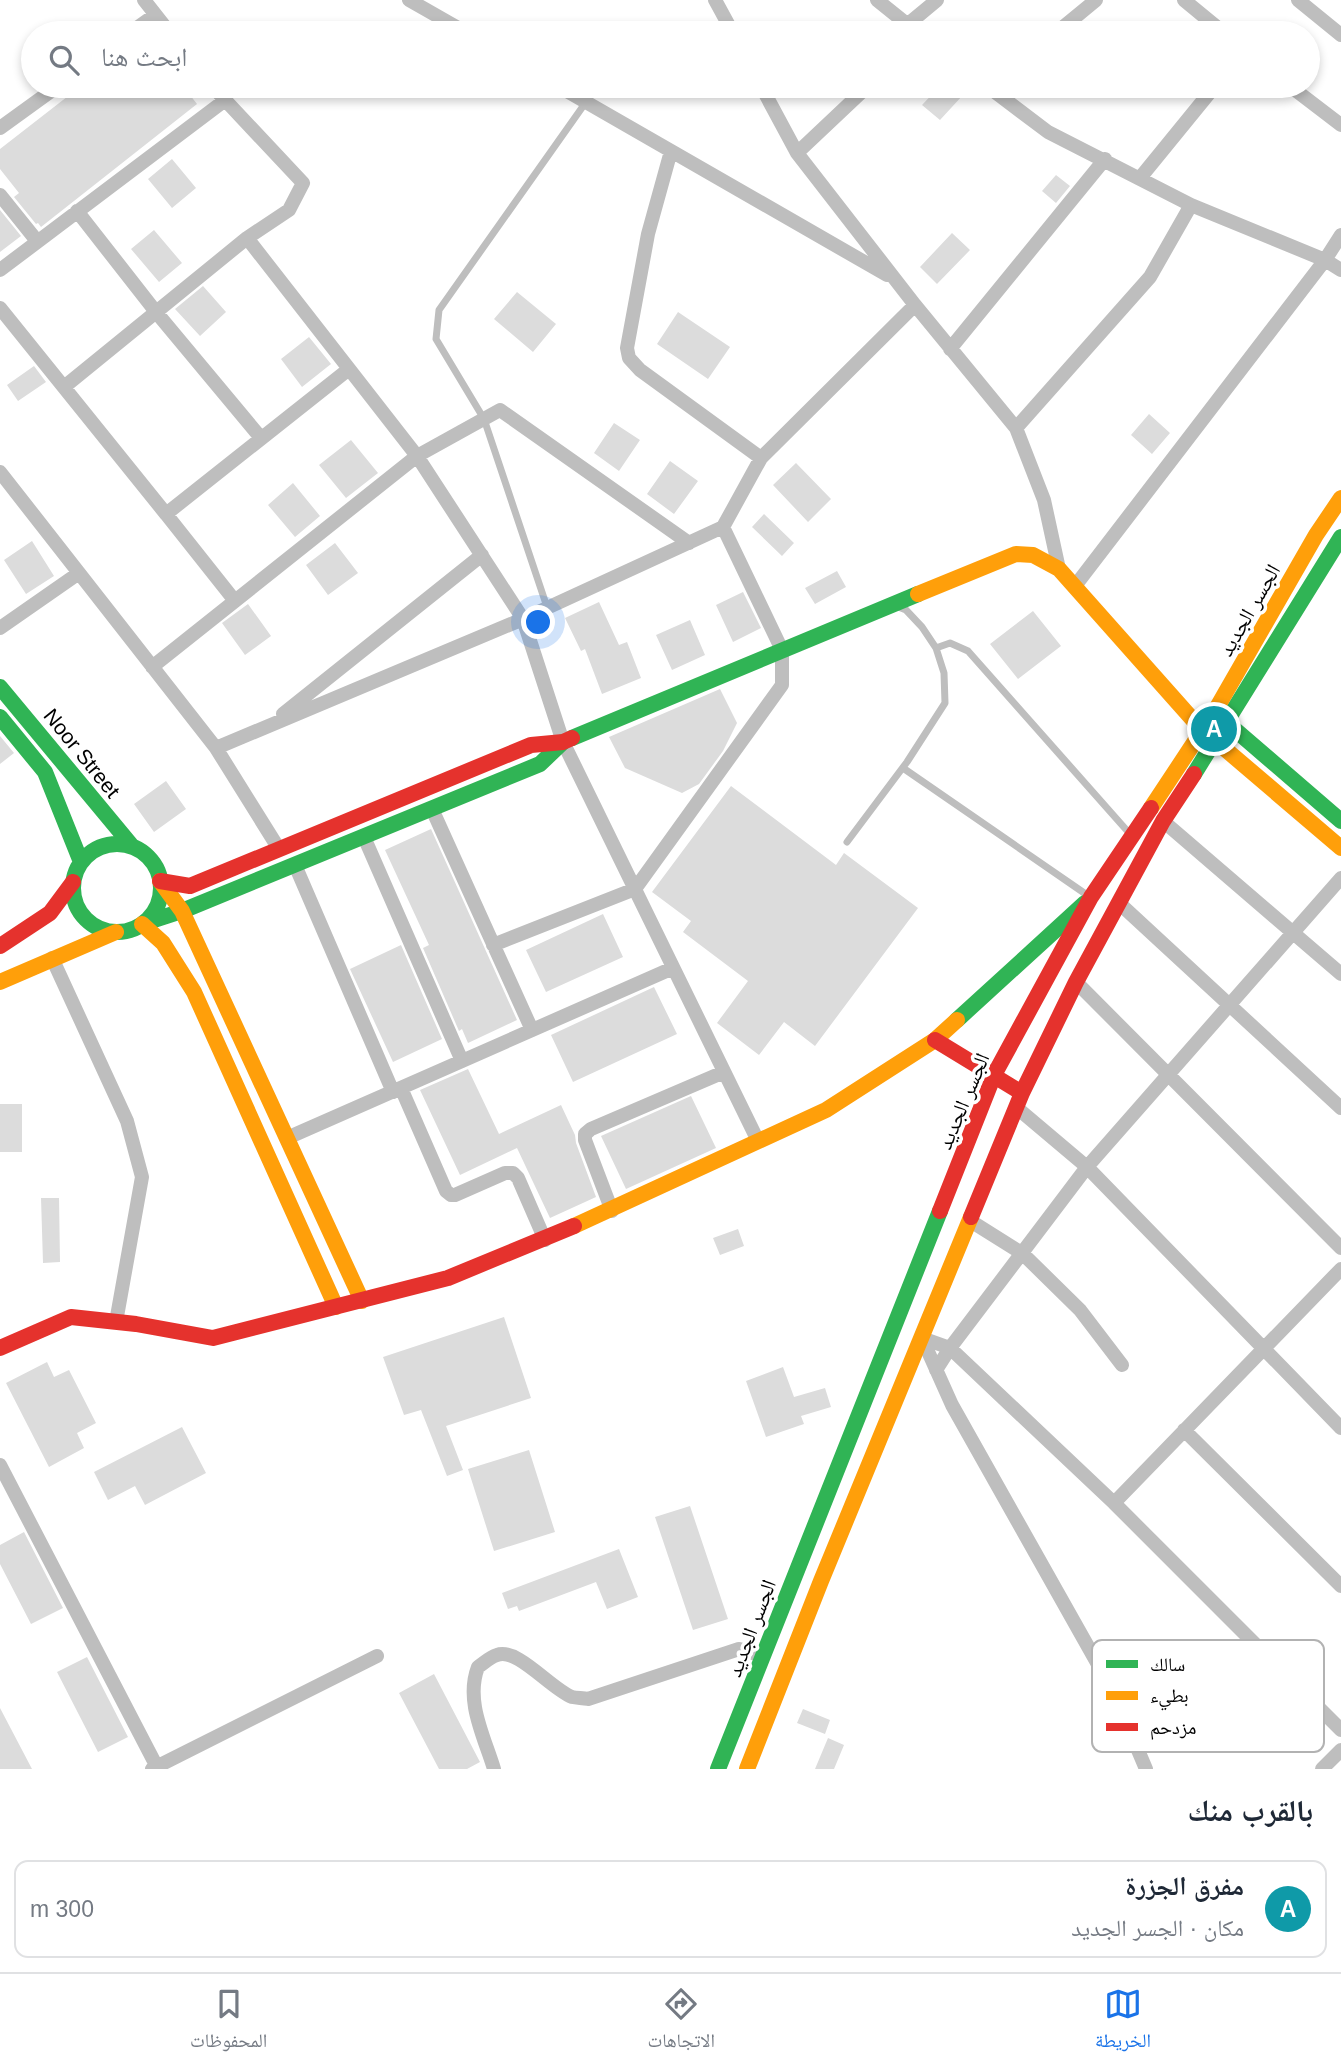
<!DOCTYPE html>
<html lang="ar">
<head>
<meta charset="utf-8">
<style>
	body { margin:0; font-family:Arial,"Noto Naskh Arabic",sans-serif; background:#f6f6f7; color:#1f2937; direction:rtl }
	.you { position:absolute; left:539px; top:623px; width:24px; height:24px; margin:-18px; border:5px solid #fff; border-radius:50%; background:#1a73e8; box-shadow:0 0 0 10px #1a73e833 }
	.badge { display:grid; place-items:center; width:46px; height:46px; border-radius:50%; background:#1a73e8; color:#fff; font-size:23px; font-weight:700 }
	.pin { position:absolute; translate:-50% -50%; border:4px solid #fff; box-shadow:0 2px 7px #0006 }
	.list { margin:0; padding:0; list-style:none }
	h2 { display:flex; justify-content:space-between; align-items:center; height:91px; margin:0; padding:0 28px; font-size:30px }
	h2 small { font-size:23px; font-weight:400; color:#747a83 }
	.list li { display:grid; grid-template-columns:46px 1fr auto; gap:21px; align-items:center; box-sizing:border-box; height:98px; margin:0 14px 14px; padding:0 14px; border:2px solid #e0e1e3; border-radius:14px }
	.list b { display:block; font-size:26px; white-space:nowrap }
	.list p { margin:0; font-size:23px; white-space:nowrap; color:#747a83 }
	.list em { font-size:23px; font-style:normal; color:#747a83 }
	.icon { flex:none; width:38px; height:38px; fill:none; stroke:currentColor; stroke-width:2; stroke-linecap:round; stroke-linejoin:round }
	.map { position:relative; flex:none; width:1341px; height:1769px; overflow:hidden; direction:ltr }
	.search { position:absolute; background:#fff; box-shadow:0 4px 10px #0003; left:21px; right:21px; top:21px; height:77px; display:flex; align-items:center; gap:18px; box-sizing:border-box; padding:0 24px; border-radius:38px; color:#747a83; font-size:26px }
	.sheet { height:203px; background:#fff }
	nav { display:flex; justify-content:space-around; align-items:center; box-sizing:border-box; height:98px; border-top:2px solid #e0e1e3; background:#fff; font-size:19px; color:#747a83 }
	nav a { display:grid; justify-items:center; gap:4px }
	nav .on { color:#1a73e8 }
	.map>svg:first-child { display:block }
	.building { fill:#dcdcdc }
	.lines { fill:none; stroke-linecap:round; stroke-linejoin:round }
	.lane { stroke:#bebebe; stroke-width:7 }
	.street { stroke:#bebebe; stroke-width:14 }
	.fast { stroke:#30b455; stroke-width:16 }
	.slow { stroke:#ff9f0a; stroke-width:16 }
	.jam { stroke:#e5322d; stroke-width:16 }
	.labels { text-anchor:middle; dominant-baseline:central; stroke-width:7; stroke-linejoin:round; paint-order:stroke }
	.street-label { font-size:21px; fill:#000; stroke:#fff }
	.key { fill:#fff; stroke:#b2b2b2; stroke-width:2 }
	.key-label { font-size:19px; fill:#000 }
</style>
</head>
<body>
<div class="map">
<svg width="1341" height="1769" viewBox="0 0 1341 1769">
	<rect width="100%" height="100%" fill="#fff"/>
	<!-- building -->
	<path class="building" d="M 81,86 L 183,86 L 197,104 L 41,227 L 38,223 L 36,224 L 14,197 L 19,193 L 0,169 L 0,149 Z
		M 940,86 L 952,86 L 963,95 L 940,120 L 922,105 Z
		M 172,159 L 196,188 L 172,208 L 148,179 Z
		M 1056,175 L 1070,186 L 1056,203 L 1042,191 Z
		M 0,210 L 21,236 L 0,252 Z
		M 154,230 L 182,263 L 159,282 L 131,249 Z
		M 952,233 L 970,250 L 937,284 L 920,267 Z
		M 203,286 L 226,312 L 200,336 L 175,309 Z
		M 517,292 L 556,324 L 533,352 L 494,319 Z
		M 678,312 L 730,347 L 708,379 L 657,344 Z
		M 309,337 L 331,364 L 302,387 L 281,359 Z
		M 34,366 L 46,382 L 18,401 L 7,385 Z
		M 1149,414 L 1170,433 L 1152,454 L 1131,435 Z
		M 614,423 L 640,440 L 619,471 L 594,453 Z
		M 351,440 L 378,473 L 346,498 L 319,465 Z
		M 670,461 L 698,481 L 674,514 L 647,494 Z
		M 796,463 L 831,499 L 808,522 L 773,485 Z
		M 293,483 L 320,516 L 295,537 L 268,505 Z
		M 764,514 L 794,543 L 782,556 L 752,527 Z
		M 32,541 L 54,576 L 26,594 L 4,560 Z
		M 335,543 L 358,573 L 328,595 L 306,565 Z
		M 837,571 L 846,587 L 815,604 L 805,588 Z
		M 743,592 L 761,628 L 733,642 L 716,605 Z
		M 599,602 L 619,645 L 627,642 L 641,678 L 602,694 L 585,649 L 581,651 L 565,618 Z
		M 248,604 L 271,636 L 245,655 L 222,623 Z
		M 1033,611 L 1061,646 L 1018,679 L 990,644 Z
		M 690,620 L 705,655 L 672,670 L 656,635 Z
		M 720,689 L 737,723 L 723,751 L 699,784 L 682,793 L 625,768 L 609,737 Z
		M 0,736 L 14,753 L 0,764 Z
		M 166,781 L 186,809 L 154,832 L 134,804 Z
		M 731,786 L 836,865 L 844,853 L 918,908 L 815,1046 L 784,1022 L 759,1055 L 717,1023 L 748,981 L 683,932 L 691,921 L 652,892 Z
		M 431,829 L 517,1020 L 468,1043 L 462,1029 L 459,1031 L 423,948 L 429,945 L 385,850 Z
		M 603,914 L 623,957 L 546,992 L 526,950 Z
		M 401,945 L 442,1039 L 393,1062 L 350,969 Z
		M 654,987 L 677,1034 L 573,1082 L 551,1035 Z
		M 468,1069 L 499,1134 L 561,1105 L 575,1135 L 576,1143 L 596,1197 L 550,1218 L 517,1148 L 460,1175 L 420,1090 Z
		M 691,1096 L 716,1148 L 626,1189 L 601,1136 Z
		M 0,1104 L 22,1104 L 22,1152 L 0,1152 Z
		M 41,1198 L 59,1198 L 60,1262 L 43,1263 Z
		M 738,1229 L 744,1246 L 720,1255 L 713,1238 Z
		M 504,1317 L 531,1398 L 446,1426 L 463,1470 L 447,1476 L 421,1410 L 404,1415 L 383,1357 Z
		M 47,1362 L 54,1377 L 69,1370 L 96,1423 L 77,1433 L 84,1448 L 49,1467 L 6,1383 Z
		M 783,1367 L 794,1397 L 825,1388 L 831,1407 L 801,1416 L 804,1424 L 766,1437 L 746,1381 Z
		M 182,1427 L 206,1473 L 145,1505 L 135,1486 L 108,1500 L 94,1472 Z
		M 529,1450 L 555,1532 L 494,1551 L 468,1469 Z
		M 690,1506 L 728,1619 L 693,1630 L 655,1517 Z
		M 24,1532 L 63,1608 L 31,1624 L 0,1564 L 0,1545 Z
		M 619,1549 L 638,1597 L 607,1609 L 596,1582 L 519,1611 L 517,1606 L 508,1609 L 502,1593 Z
		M 87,1657 L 128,1737 L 98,1752 L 57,1672 Z
		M 434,1674 L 480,1762 L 467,1769 L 439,1769 L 399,1693 Z
		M 0,1708 L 32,1769 L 0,1769 Z
		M 803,1709 L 830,1720 L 825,1734 L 797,1723 Z
		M 828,1738 L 844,1745 L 834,1769 L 815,1769 Z"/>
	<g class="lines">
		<!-- lane -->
		<path class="lane" d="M 547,607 L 484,419 L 436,339 L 439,310 L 586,102
			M 936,648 L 950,643 L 968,651 L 1130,834
			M 903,768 L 1090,897
			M 847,842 L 907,762 L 945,703 L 944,673 L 936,648 L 922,627 L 906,610 L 896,606"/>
		<!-- street -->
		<path class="street" d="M 144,0 L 170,33
			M 409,0 L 467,33
			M 715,0 L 733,33
			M 877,0 L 918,33
			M 1184,0 L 1224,33
			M 1298,0 L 1341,35
			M 907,25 L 937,0
			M 130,33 L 155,15
			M 1056,33 L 1096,0
			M 558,86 L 887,275
			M 761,86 L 797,153 L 915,305 L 1016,428 L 1044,500 L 1059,569
			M 987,86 L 1048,132 L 1191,205 L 1325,260 L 1341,270
			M 1290,86 L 1341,125
			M 0,128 L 58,86
			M 671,151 L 648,234 L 627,348 L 629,358 L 640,370 L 761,458
			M 797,153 L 868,86
			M 1140,178 L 1215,86
			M 0,195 L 37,241
			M 77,211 L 156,312 L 261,438
			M 247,238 L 417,456 L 523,619 L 563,742 L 758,1141
			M 0,270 L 224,101
			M 0,308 L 166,514 L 349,369
			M 950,349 L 1105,159
			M 64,387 L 247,238 L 289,210 L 303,183 L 212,86
			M 1016,428 L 1150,277 L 1191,205
			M 0,472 L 216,748 L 279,849
			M 166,514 L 235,601
			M 1075,586 L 1325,260 L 1341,235
			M 0,628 L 79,573
			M 152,667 L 417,456 L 500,410 L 689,543
			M 283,714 L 482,555
			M 216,748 L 523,619 L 723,527 L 761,458 L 915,305
			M 432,809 L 532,1030
			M 1163,821 L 1341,974
			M 364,837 L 462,1061
			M 295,865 L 393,1092
			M 1119,903 L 1341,1108
			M 493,945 L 635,889 L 782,685 L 782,650 L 723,527
			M 52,958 L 127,1121 L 142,1177 L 116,1322
			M 1076,982 L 1341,1248
			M 401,1088 L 446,1191 L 451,1195 L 455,1195 L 505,1173 L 513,1173 L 518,1178 L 545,1240
			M 1016,1107 L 1087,1167 L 1341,1428
			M 287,1138 L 673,968
			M 612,1211 L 585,1140 L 585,1134 L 591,1129 L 724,1072
			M 969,1220 L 1023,1254 L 1080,1310 L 1122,1365
			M 922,1338 L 950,1348 L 1114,1503 L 1341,1730
			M 922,1338 L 952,1405 L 1113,1691 L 1146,1769
			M 936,1370 L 950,1348 L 1087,1167 L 1341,878
			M 1184,1430 L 1341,1586
			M 0,1465 L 157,1767
			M 1114,1503 L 1341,1269
			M 152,1769 L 377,1656
			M 494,1769 C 484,1736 465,1701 478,1667 C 484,1663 490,1657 497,1655 C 517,1647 551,1689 572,1697 C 577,1698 583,1698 588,1699 L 739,1649 L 763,1656
			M 1322,1769 L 1341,1750"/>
		<!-- fast -->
		<path class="fast" d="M 0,687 L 132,846
			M 1218,715 L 1341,821
			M 0,717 L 45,772 L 81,862
			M 572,738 L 918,594
			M 1194,774 L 1341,537
			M73 888a44 44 0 1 1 88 0a44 44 0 1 1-88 0Z
			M 142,924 L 182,911 L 540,764 L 563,742
			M 957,1020 L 1085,903
			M 718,1769 L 940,1211"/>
		<!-- slow -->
		<path class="slow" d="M 918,594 L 1016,554 L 1033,555 L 1059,569 L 1202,730
			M 1204,731 L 1341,848
			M 1151,808 L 1215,711 L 1316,535 L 1341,498
			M 160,881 L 182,911 L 362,1301
			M 142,924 L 163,943 L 194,992 L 336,1307
			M 0,982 L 116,932
			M 574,1226 L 826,1110 L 935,1040 L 957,1020
			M 747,1769 L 821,1581 L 971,1217"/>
		<!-- jam -->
		<path class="jam" d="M 160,881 L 190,886 L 531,745 L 563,742 L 572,738
			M 0,946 L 50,913 L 73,882
			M 935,1040 L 1022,1093
			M 940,1211 L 994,1075 L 1091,897 L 1151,808
			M 971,1217 L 1022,1093 L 1076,982 L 1163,821 L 1194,774
			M 0,1348 L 71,1317 L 136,1324 L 213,1338 L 448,1278 L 574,1226"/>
	</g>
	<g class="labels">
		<!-- street labels -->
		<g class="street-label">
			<text transform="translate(1249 610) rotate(-60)">الجسر الجديد</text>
			<text transform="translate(82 753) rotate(51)">Noor Street</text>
			<text transform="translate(963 1101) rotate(-67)">الجسر الجديد</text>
			<text transform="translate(751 1628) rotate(-69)">الجسر الجديد</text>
		</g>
	</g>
	<!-- legend -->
	<rect x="1092" y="1640" width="232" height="112" rx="10" class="key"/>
	<rect x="1106" y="1660" width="32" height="8" fill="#30b455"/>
	<rect x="1106" y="1691" width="32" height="9" fill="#ff9f0a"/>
	<rect x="1106" y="1723" width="32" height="8" fill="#e5322d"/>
	<g class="key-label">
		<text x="1150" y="1671">سالك</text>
		<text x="1150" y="1702">بطيء</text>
		<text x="1150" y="1734">مزدحم</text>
	</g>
</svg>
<div class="you"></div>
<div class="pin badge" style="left:1214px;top:729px;background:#0f9aa8">A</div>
<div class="search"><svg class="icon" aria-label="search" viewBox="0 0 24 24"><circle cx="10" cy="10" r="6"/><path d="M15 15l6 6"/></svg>ابحث هنا</div>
</div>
<section class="sheet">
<h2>بالقرب منك<small></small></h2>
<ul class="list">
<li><span class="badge" style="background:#0f9aa8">A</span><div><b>مفرق الجزرة</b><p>مكان · الجسر الجديد</p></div><em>300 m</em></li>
</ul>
</section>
<nav>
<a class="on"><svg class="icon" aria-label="map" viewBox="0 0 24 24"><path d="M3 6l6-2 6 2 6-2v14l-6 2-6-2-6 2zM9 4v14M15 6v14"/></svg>الخريطة</a>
<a><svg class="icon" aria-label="directions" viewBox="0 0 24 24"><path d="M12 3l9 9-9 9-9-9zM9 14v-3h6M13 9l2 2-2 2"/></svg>الاتجاهات</a>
<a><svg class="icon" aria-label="saved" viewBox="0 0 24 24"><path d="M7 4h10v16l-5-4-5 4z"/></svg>المحفوظات</a>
</nav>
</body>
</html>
